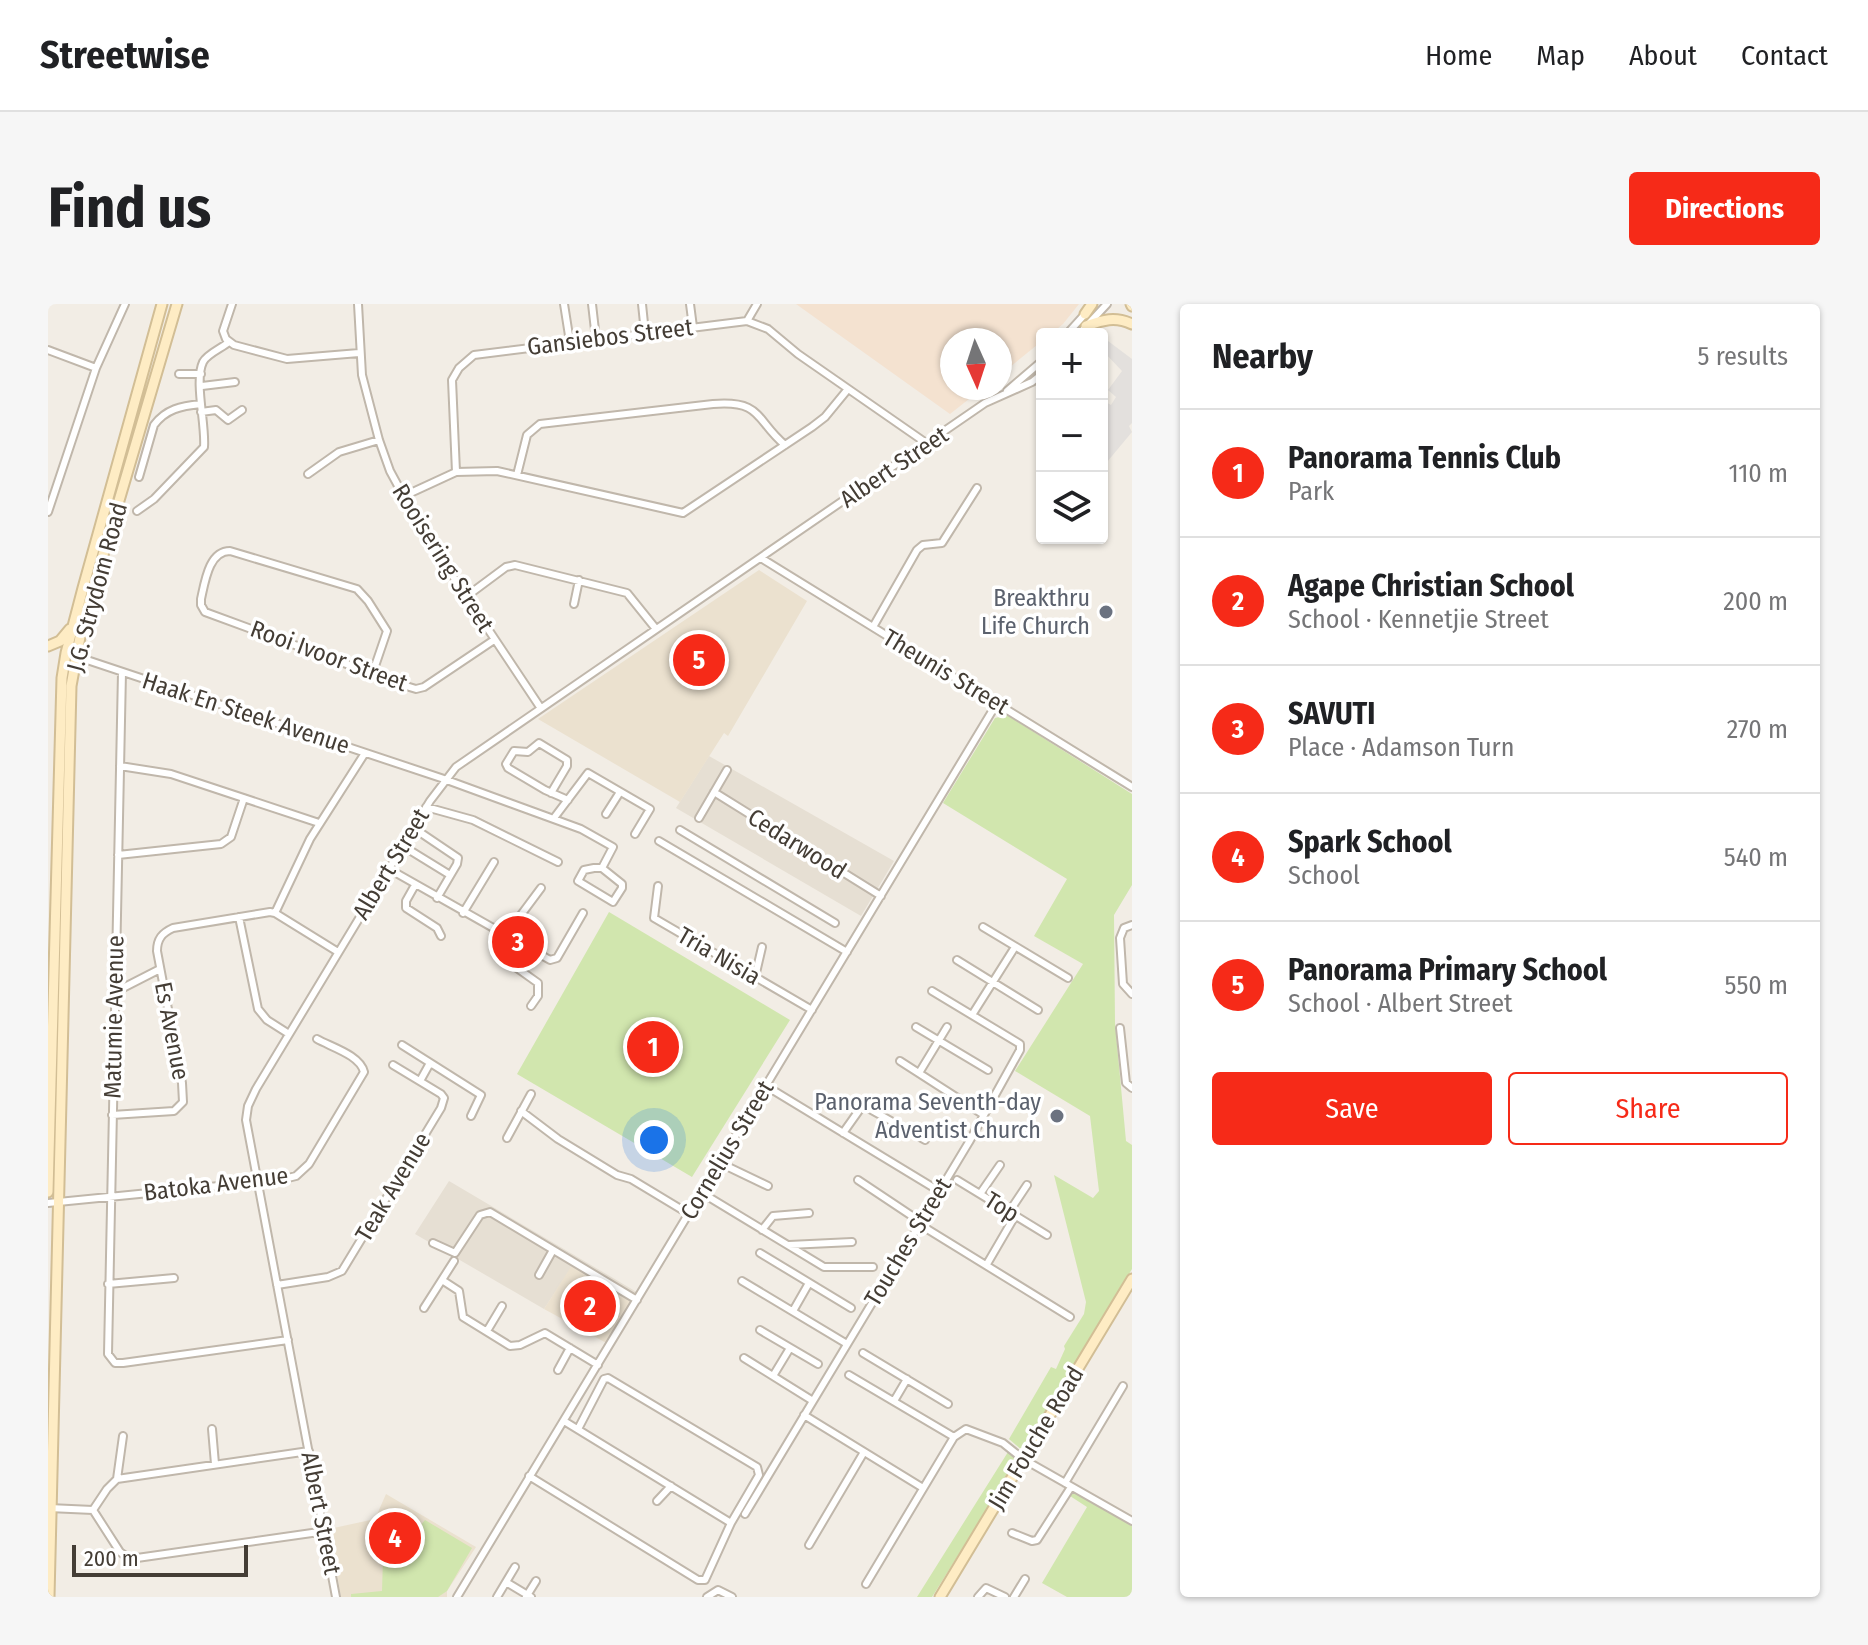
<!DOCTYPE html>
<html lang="en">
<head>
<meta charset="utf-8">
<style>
	body { margin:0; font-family:"Fira Sans Condensed",sans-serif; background:#f6f6f6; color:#202124 }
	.controls { position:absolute; right:24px; top:24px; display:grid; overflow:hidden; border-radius:8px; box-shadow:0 2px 6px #0004 }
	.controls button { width:72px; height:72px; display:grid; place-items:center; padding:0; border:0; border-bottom:2px solid #e0e0e0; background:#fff; color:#202124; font:40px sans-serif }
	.compass { position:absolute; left:892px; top:24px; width:72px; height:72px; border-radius:50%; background:#fff; box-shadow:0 2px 6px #0004; rotate:177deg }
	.scale { position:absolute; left:24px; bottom:20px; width:176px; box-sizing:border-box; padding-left:8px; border:4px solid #443d35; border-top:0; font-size:22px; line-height:28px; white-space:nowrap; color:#443d35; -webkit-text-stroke:6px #fff; paint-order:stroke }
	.you { position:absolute; left:606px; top:836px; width:28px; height:28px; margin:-20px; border:6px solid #fff; border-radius:50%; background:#1a73e8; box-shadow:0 0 0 12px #1a73e833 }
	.badge { display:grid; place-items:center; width:52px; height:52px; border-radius:50%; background:#f62a18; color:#fff; font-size:26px; font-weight:700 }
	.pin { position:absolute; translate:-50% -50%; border:4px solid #fff; box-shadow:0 2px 8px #0006 }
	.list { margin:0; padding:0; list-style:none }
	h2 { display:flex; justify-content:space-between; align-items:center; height:104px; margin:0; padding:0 32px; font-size:34px }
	h2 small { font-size:26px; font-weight:400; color:#757577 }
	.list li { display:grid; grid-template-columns:52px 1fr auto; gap:24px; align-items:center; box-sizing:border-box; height:128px; padding:0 32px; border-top:2px solid #e0e0e0 }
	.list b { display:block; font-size:30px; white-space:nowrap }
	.list p { margin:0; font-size:26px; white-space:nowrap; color:#757577 }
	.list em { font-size:26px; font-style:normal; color:#757577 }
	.actions { display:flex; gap:16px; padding:24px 32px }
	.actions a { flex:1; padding:18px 0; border:2px solid #f62a18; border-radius:8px; text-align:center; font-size:28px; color:#f62a18 }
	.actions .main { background:#f62a18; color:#fff }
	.icon { flex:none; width:44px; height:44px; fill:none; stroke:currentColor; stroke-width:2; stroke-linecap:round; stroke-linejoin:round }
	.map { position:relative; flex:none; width:1084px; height:1293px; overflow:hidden; border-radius:8px }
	header { display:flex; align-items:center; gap:48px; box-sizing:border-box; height:112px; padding:0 40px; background:#fff; border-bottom:2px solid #e0e0e0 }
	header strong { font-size:38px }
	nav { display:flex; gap:44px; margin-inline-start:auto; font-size:28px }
	.intro { display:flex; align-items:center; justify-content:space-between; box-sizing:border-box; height:192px; padding:0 48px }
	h1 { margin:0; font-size:56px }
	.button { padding:20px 36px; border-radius:8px; background:#f62a18; color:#fff; font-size:28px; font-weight:700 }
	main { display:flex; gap:48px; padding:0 48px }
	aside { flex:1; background:#fff; border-radius:8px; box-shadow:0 2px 6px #0004 }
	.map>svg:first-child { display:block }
	.residential { fill:#e6dfd3 }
	.commercial { fill:#f4e2d0 }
	.education { fill:#ebe1cf }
	.green { fill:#d1e6ae }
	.parking { fill:#e3e0dd }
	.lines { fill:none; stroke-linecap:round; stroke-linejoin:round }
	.street-casing { stroke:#c0b7ab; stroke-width:10 }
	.secondary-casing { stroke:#d2be95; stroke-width:13 }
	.street { stroke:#fff; stroke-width:6 }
	.secondary { stroke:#feecc4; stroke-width:9 }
	.worship-dot { fill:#6b7280; stroke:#fff; stroke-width:3 }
	.labels { text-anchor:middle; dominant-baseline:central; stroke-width:7; stroke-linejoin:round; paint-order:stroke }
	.street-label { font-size:24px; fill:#443d35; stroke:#fff }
	.worship-label { font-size:24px; fill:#5b616d; stroke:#fff; text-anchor:end }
</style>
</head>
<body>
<header>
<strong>Streetwise</strong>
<nav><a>Home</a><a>Map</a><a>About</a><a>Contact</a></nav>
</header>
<div class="intro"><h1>Find us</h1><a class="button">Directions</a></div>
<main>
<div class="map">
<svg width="1084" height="1293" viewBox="0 0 1084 1293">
	<rect width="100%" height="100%" fill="#f2ede5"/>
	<!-- residential -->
	<path class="residential" d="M 661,452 L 846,557 L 813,612 L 628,504 Z
		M 401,877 L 592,990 L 588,998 L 527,958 L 496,1005 L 367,930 Z"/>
	<!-- commercial -->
	<path class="commercial" d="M 748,0 L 1031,0 L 1015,20 L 1003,30 L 994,30 L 994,37 L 952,71 L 952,36 L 904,36 L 904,84 L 935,84 L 902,110 Z"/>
	<!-- education -->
	<path class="education" d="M 711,266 L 759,297 L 680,432 L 676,429 L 632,498 L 490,415 Z
		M 526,958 L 589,996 L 562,1041 L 496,1005 Z
		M 338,1190 L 428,1243 L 399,1287 L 399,1293 L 293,1293 L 281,1225 L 327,1215 Z"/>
	<!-- green -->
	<path class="green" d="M 959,411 L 1084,490 L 1084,581 L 1066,611 L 1067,719 L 1078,837 L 1084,841 L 1084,965 L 975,1147 L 961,1135 L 1003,1063 L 1008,1065 L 1017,1045 L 1016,1042 L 1036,1010 L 1038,998 L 1006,871 L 1045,894 L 1051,887 L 1042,812 L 967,767 L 1035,660 L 986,632 L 1019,575 L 895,499 L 947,414 Z
		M 561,608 L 742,716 L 644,873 L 469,770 Z
		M 960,1148 L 970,1156 L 884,1293 L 869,1293 Z
		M 1025,1188 L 1084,1221 L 1084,1293 L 1019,1293 L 994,1279 L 1039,1203 L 1022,1192 Z
		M 377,1216 L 424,1244 L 399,1287 L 390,1293 L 303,1293 L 303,1290 L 334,1287 L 335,1254 L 345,1253 L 352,1238 L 357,1239 Z"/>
	<!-- parking -->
	<path class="parking" d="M 1060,37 L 1084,55 L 1084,119 L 1081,122 L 1084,128 L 1054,164 L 1054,96 L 1063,101 L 1068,93 L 1060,86 L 1074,67 L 1054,46 Z"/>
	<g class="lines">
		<defs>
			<path id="street" d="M 184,0 L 175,27 L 178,35 L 186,41 L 239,55 L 311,49
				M 310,0 L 314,71 L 331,136 L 342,167 L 374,226 L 492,403
				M 516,0 L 522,38
				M 544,0 L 548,35
				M 594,0 L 597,29
				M 642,0 L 645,23
				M 699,17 L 709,0
				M 1019,30 L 1038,9
				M 1031,30 L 1059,0
				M 0,46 L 48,64
				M 131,70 L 153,70
				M 154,82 L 187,78
				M 959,87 L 994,57
				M 153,108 L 168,106 L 180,116 L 194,106
				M 408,168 L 404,76 L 411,64 L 426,51 L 699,17 L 720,25 L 750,50 L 881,141
				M 260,170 L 291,148 L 331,136
				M 469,171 L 479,131 L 492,120 L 665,100 C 715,96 707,116 737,141
				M 91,173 L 106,121 C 118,105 133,102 153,100
				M 356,192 L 408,168 L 449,167 L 635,209 L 764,123 L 777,113 L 800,85
				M 89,207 L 106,195 L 156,143 C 158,121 146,77 155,58 C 159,50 174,44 181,38
				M 0,208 L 48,64 L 77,0
				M 713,254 L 1084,483
				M 419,292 L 458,263 L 467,261 L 579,289 L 608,325
				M 526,300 L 531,276
				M 825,323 L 869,246 L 875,241 L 894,239 L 929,184
				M 27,352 L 396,475 L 533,525 L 565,543 L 554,564
				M 74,368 L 60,1050 L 67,1059 L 75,1059 L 240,1036
				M 324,371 L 339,327 L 320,297 L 309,285 L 182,247 C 161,247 157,277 153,295 L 153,301 L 157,308 L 358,382 L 368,385 L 376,383 L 446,336
				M 72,462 L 123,470 L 271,519
				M 666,488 L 833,592
				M 503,489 L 519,462 L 519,456 L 491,439 L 480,448 L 466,447 L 458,460 L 460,464 L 497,486 L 520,496
				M 378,503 L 425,516 L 510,558
				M 558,510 L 572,488
				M 506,514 L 540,469 L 602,505 L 587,530
				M 651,514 L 679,466
				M 632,526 L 787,619
				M 373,529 L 410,554 L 409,560 L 389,594
				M 611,537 L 799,648
				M 363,547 L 402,571
				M 70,551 L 173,540 L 183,533 L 196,494
				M 546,564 L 554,564 L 574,580 L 574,584 L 565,598 L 530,577 L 536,566 Z
				M 341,565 L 502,656 L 509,654 L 535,609
				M 367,581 L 358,597 L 358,604 L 389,624 L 393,632
				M 610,582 L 606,614 L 764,706
				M 227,609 L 262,535 L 317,449
				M 415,609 L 446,558
				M 191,613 L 210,705 L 219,716 L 241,730
				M 1084,621 L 1076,624 L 1072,634 L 1075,680 L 1084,690
				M 935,623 L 1020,674
				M 453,629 L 448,649 L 490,679 L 490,692 L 483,702
				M 458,631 L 493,584
				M 909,656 L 990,706
				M 707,673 L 714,643
				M 67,688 L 112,665
				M 924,711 L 967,643
				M 868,723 L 940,766
				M 1072,724 L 1078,779 L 1084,784
				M 354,741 L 433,791 L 423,812
				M 852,757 L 936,811
				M 871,769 L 899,723
				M 372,777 L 382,759
				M 718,782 L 891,887
				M 473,807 L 510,835 L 569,871 L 583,875 L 641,910
				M 64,811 L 126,807 L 135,798 L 134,779 L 109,647 C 109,635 114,629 125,624 L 222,608 L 227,609 L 290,648
				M 795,829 L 812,805 L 818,803 L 877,836
				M 459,834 L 483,790
				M 672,859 L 720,882
				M 810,876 L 873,918
				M 909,876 L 999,931
				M 654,889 L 776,963 L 825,963
				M 932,890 L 952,861
				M 0,899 L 232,876 L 248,872 L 261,860 L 316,768 C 312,751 283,743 269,735
				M 961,908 L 979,881
				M 871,920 L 1022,1013
				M 714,926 L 725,912 L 761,909
				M 385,939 L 407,949 L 432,911 L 442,908 L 589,996
				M 741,941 L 804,938
				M 712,949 L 803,1004
				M 939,960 L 967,912
				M 491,971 L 505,946
				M 394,976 L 411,987 L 415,1013 L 462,1042 L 472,1041 L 497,1029 L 550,1061
				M 694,977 L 799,1040
				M 60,980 L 126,974
				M 229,981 L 280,973 L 294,967 L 393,804 L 396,794 L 393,790 L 345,761
				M 376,1004 L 406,957
				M 745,1007 L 761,979
				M 712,1026 L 770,1060
				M 439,1027 L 454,1002
				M 815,1049 L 900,1100
				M 696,1054 L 765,1097
				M 510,1066 L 522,1044
				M 801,1071 L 906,1133
				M 725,1072 L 742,1044
				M 846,1097 L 859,1075
				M 756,1111 L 875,1184
				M 164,1125 L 167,1160
				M 530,1125 L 556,1075 L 560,1074 L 709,1163 L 711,1171 L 683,1219
				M 481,1172 L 650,1276 L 657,1276 L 683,1219 L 516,1117
				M 69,1175 L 75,1132
				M 1017,1179 L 1075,1082
				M 609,1197 L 623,1182
				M 1,1204 L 45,1206 L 72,1248 L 82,1255 L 278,1227
				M 45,1206 L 59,1185 L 69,1175 L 261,1147
				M 697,1210 L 921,838 L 972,746 L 972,740 L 884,687
				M 964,1229 L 984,1237 L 989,1236 L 1023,1183
				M 761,1241 L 816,1148
				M 458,1278 L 483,1293
				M 818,1280 L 906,1133 L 918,1125 L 955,1139 L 975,1155 L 1084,1217
				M 288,1293 L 198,816 L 200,802 L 208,785 L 382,497 L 408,463 L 937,99 L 984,78 L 994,70
				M 409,1293 L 949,399
				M 449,1293 L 467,1263
				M 478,1293 L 488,1277
				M 659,1293 L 670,1286 L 684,1293
				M 930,1293 L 938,1284 L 957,1293
				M 966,1293 L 977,1275"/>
			<path id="secondary" d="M 1083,0 L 1084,2
				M 1037,10 L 1044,0
				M 1038,22 C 1055,16 1067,12 1084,20
				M 0,342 L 12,337 L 22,325
				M 0,888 L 14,374 L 18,349 L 35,284 L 114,0
				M 1,1293 L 23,382 L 34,322 L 129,0
				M 892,1293 L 1084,975"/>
		</defs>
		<!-- street casing -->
		<use href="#street" class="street-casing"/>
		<!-- secondary casing -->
		<use href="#secondary" class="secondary-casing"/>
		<!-- street -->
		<use href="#street" class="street"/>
		<!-- secondary -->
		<use href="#secondary" class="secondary"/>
	</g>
	<!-- markers -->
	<g class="worship-dot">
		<circle cx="1058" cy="308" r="8"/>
		<circle cx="1009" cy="812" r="8"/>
	</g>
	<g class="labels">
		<!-- street labels -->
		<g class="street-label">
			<text transform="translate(562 33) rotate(-7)">Gansiebos Street</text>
			<text transform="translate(846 163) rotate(-34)">Albert Street</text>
			<text transform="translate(395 254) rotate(58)">Rooisering Street</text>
			<text transform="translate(49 283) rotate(-75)">J.G. Strydom Road</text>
			<text transform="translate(281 352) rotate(20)">Rooi Ivoor Street</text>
			<text transform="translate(898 368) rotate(31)">Theunis Street</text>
			<text transform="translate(198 409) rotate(18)">Haak En Steek Avenue</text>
			<text transform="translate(749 540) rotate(32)">Cedarwood</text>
			<text transform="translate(343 560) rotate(-59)">Albert Street</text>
			<text transform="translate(671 652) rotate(30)">Tria Nisia</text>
			<text transform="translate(66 713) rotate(-89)">Matumie Avenue</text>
			<text transform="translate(124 727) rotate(79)">Es Avenue</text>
			<text transform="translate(679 846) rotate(-59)">Cornelius Street</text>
			<text transform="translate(168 880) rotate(-7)">Batoka Avenue</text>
			<text transform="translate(345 883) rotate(-59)">Teak Avenue</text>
			<text transform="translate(954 903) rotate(32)">Top</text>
			<text transform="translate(860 938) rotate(-59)">Touches Street</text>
			<text transform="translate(988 1134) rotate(-59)">Jim Fouche Road</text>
			<text transform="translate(273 1209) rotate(79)">Albert Street</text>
		</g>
		<!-- worship labels -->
		<g class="worship-label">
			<text x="1042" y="294">Breakthru<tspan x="1042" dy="28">Life Church</tspan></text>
			<text x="993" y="798">Panorama Seventh-day<tspan x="993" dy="28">Adventist Church</tspan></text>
		</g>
	</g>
</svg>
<div class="controls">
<button>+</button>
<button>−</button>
<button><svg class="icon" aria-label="layers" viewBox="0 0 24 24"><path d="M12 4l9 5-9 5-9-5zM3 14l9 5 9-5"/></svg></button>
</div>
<svg class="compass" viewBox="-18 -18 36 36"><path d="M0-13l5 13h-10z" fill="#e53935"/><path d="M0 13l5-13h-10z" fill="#757577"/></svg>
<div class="scale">200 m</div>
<div class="you"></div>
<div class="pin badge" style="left:605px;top:743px">1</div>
<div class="pin badge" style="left:542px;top:1002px">2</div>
<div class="pin badge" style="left:470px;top:638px">3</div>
<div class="pin badge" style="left:347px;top:1234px">4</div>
<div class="pin badge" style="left:651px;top:356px">5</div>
</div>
<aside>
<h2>Nearby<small>5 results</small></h2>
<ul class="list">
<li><span class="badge">1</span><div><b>Panorama Tennis Club</b><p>Park</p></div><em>110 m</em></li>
<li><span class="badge">2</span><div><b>Agape Christian School</b><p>School · Kennetjie Street</p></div><em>200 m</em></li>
<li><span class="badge">3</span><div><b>SAVUTI</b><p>Place · Adamson Turn</p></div><em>270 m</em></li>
<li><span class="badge">4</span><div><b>Spark School</b><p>School</p></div><em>540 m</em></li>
<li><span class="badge">5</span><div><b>Panorama Primary School</b><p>School · Albert Street</p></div><em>550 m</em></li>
</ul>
<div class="actions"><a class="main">Save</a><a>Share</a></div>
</aside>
</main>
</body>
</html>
